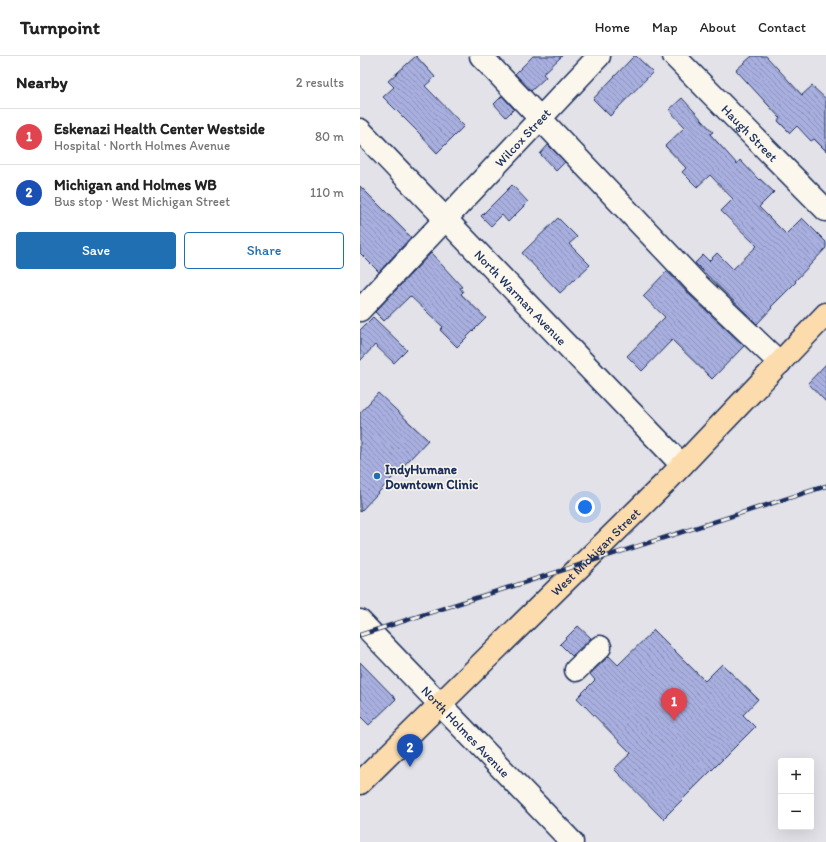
<!DOCTYPE html>
<html lang="en">
<head>
<meta charset="utf-8">
<style>
	body { margin:0; font-family:Itim,sans-serif; background:#f6f6f6; color:#222 }
	.controls { position:absolute; right:12px; bottom:12px; display:grid; overflow:hidden; border-radius:4px; box-shadow:0 4px 16px #0002 }
	.controls button { width:36px; height:36px; display:grid; place-items:center; padding:0; border:0; border-bottom:1px solid #e0e0e0; background:#fff; color:#222; font:20px sans-serif }
	.you { position:absolute; left:225px; top:451px; width:14px; height:14px; margin:-10px; border:3px solid #fff; border-radius:50%; background:#1a73e8; box-shadow:0 0 0 6px #1a73e833 }
	.badge { display:grid; place-items:center; width:26px; height:26px; border-radius:50%; background:#1f6fb2; color:#fff; font-size:13px; font-weight:700 }
	.pin { position:absolute; translate:-50% -33px; filter:drop-shadow(0 1px 2px #0008) }
	.pin::after { content:''; position:absolute; top:21px; width:14px; height:12px; background:inherit; clip-path:polygon(0 0,100% 0,50% 100%) }
	.list { margin:0; padding:0; list-style:none }
	h2 { display:flex; justify-content:space-between; align-items:center; height:52px; margin:0; padding:0 16px; font-size:17px }
	h2 small { font-size:13px; font-weight:400; color:#767676 }
	.list li { display:grid; grid-template-columns:26px 1fr auto; gap:12px; align-items:center; box-sizing:border-box; height:56px; padding:0 16px; border-top:1px solid #e0e0e0 }
	.list b { display:block; font-size:15px; white-space:nowrap }
	.list p { margin:0; font-size:13px; white-space:nowrap; color:#767676 }
	.list em { font-size:13px; font-style:normal; color:#767676 }
	.actions { display:flex; gap:8px; padding:12px 16px }
	.actions a { flex:1; padding:9px 0; border:1px solid #1f6fb2; border-radius:4px; text-align:center; font-size:14px; color:#1f6fb2 }
	.actions .main { background:#1f6fb2; color:#fff }
	.map { position:relative; flex:none; width:466px; height:786px; overflow:hidden }
	header { display:flex; align-items:center; gap:24px; box-sizing:border-box; height:56px; padding:0 20px; background:#fff; border-bottom:1px solid #e0e0e0 }
	header strong { font-size:19px }
	nav { display:flex; gap:22px; margin-inline-start:auto; font-size:14px }
	main { display:flex }
	aside { flex:1; background:#fff }
	.map>svg:first-child { display:block }
	.building { fill:url(#building-back-hatch); stroke:#1b2f5e }
	.lines { fill:none; stroke-linecap:round; stroke-linejoin:round }
	.minor-casing { stroke:#1b2f5e; stroke-width:25 }
	.major-casing { stroke:#1b2f5e; stroke-width:25 }
	.minor { stroke:#fbf7ec; stroke-width:22 }
	.major { stroke:#fcdcac; stroke-width:22 }
	.rail-casing { stroke:#1b2f5e; stroke-width:4.5 }
	.rail { stroke:#fbf7ec; stroke-width:3; stroke-dasharray:9; stroke-linecap:butt }
	.poi-dot { fill:#1f6fb2; stroke:#fbf7ec; stroke-width:1.5 }
	.labels { text-anchor:middle; dominant-baseline:central; stroke-width:3; stroke-linejoin:round; paint-order:stroke }
	.street-label { font-size:13px; fill:#1b2f5e; stroke:#fbf7ec }
	.poi-label { font-size:13px; font-weight:bold; fill:#1b2f5e; stroke:#fbf7ec; text-anchor:start }
</style>
</head>
<body>
<header>
<strong>Turnpoint</strong>
<nav><a>Home</a><a>Map</a><a>About</a><a>Contact</a></nav>
</header>
<main>
<aside>
<h2>Nearby<small>2 results</small></h2>
<ul class="list">
<li><span class="badge" style="background:#e0444e">1</span><div><b>Eskenazi Health Center Westside</b><p>Hospital · North Holmes Avenue</p></div><em>80 m</em></li>
<li><span class="badge" style="background:#1a4fb4">2</span><div><b>Michigan and Holmes WB</b><p>Bus stop · West Michigan Street</p></div><em>110 m</em></li>
</ul>
<div class="actions"><a class="main">Save</a><a>Share</a></div>
</aside>
<div class="map">
<svg width="466" height="786" viewBox="0 0 466 786">
	<defs>
		<pattern id="building-back-hatch" width="6" height="6" patternUnits="userSpaceOnUse"><rect width="6" height="6" fill="#a9b0e0"/><path d="M-1 5l2 2M0 0l6 6M5-1l2 2" fill="none" stroke="#8990b9"/></pattern>
	</defs>
	<rect width="100%" height="100%" fill="#e2e2e8"/>
	<filter id="ink" filterUnits="userSpaceOnUse"><feTurbulence type="fractalNoise" baseFrequency=".025" numOctaves="2"/><feDisplacementMap in="SourceGraphic" scale="8" xChannelSelector="R" yChannelSelector="G"/><feConvolveMatrix kernelMatrix="1 2 1 2 8 2 1 2 1" color-interpolation-filters="sRGB"/></filter>
	<g filter="url(#ink)">
		<!-- building -->
		<path class="building" d="M 56,0 L 75,21 L 65,30 L 104,70 L 77,97 L 60,79 L 61,79 L 23,41 L 34,31 L 28,25 Z
			M 173,0 L 202,0 L 183,18 L 186,21 L 171,35 L 155,18 Z
			M 274,0 L 276,0 L 293,16 L 250,60 L 233,43 Z
			M 392,0 L 406,0 L 442,39 L 452,30 L 466,43 L 466,95 L 454,83 L 451,85 L 437,70 L 430,77 L 418,65 L 420,62 L 376,14 Z
			M 142,40 L 154,53 L 146,61 L 134,48 Z
			M 322,42 L 353,76 L 350,78 L 377,108 L 380,104 L 399,124 L 400,123 L 414,136 L 399,151 L 426,178 L 442,162 L 466,186 L 466,192 L 435,225 L 436,226 L 411,251 L 412,252 L 397,268 L 335,207 L 343,199 L 349,205 L 357,197 L 373,213 L 397,190 L 361,155 L 373,143 L 350,119 L 337,131 L 322,116 L 326,112 L 305,90 L 325,71 L 309,54 Z
			M 188,89 L 205,106 L 196,115 L 180,98 Z
			M 152,129 L 168,146 L 148,166 L 142,159 L 131,170 L 121,160 Z
			M 0,130 L 51,181 L 19,216 L 0,197 Z
			M 198,162 L 217,181 L 209,188 L 230,209 L 200,237 L 162,197 Z
			M 71,197 L 102,231 L 100,232 L 103,236 L 101,238 L 126,262 L 97,291 L 80,274 L 83,271 L 50,240 L 24,265 L 15,256 Z
			M 307,215 L 330,239 L 384,290 L 352,323 L 312,284 L 282,315 L 267,300 L 305,261 L 283,240 Z
			M 13,261 L 47,294 L 34,307 L 15,289 L 0,305 L 0,274 Z
			M 466,308 L 466,346 L 448,327 Z
			M 18,337 L 68,384 L 0,456 L 0,357 Z
			M 218,570 L 231,582 L 212,600 L 200,588 Z
			M 294,574 L 345,625 L 362,608 L 398,643 L 383,659 L 395,671 L 303,763 L 254,713 L 271,697 L 217,642 L 235,624 L 230,618 L 249,600 L 258,609 Z
			M 0,606 L 36,643 L 9,669 L 0,660 Z"/>
		<g class="lines">
			<defs>
				<g id="minor">
					<path d="M 121,0 L 339,230 L 420,307"/>
					<path id="s1" d="M 314,0 L 466,154"/>
					<path id="s2" d="M 0,74 L 322,409"/>
					<path id="s3" d="M 0,254 L 239,0"/>
					<path id="s4" d="M 0,565 L 212,786"/>
					<path d="M 216,614 L 240,591"/>
				</g>
				<g id="major">
					<path id="s5" d="M 0,727 L 305,427 L 466,258"/>
				</g>
			</defs>
			<!-- minor casing -->
			<use href="#minor" class="minor-casing"/>
			<!-- major casing -->
			<use href="#major" class="major-casing"/>
			<!-- minor -->
			<use href="#minor" class="minor"/>
			<!-- major -->
			<use href="#major" class="major"/>
			<defs>
				<path id="rail" d="M 0,579 L 466,430"/>
			</defs>
			<!-- rail casing -->
			<use href="#rail" class="rail-casing"/>
			<!-- rail -->
			<use href="#rail" class="rail"/>
		</g>
	</g>
	<!-- markers -->
	<circle class="poi-dot" cx="17" cy="420" r="4"/>
	<g class="labels">
		<!-- street labels -->
		<g class="street-label">
			<text stroke="none"><textPath href="#s1" startOffset="108">Haugh Street</textPath></text>
			<text stroke="none"><textPath href="#s3" startOffset="237">Wilcox Street</textPath></text>
			<text stroke="none"><textPath href="#s2" startOffset="232">North Warman Avenue</textPath></text>
			<text stroke="none"><textPath href="#s5" startOffset="330">West Michigan Street</textPath></text>
			<text stroke="none"><textPath href="#s4" startOffset="153">North Holmes Avenue</textPath></text>
		</g>
		<!-- poi labels -->
		<g class="poi-label">
			<text x="25" y="413">IndyHumane<tspan x="25" dy="15">Downtown Clinic</tspan></text>
		</g>
	</g>
</svg>
<div class="controls">
<button>+</button>
<button>−</button>
</div>
<div class="you"></div>
<div class="pin badge" style="left:314px;top:665px;background:#e0444e">1</div>
<div class="pin badge" style="left:50px;top:711px;background:#1a4fb4">2</div>
</div>
</main>
</body>
</html>
